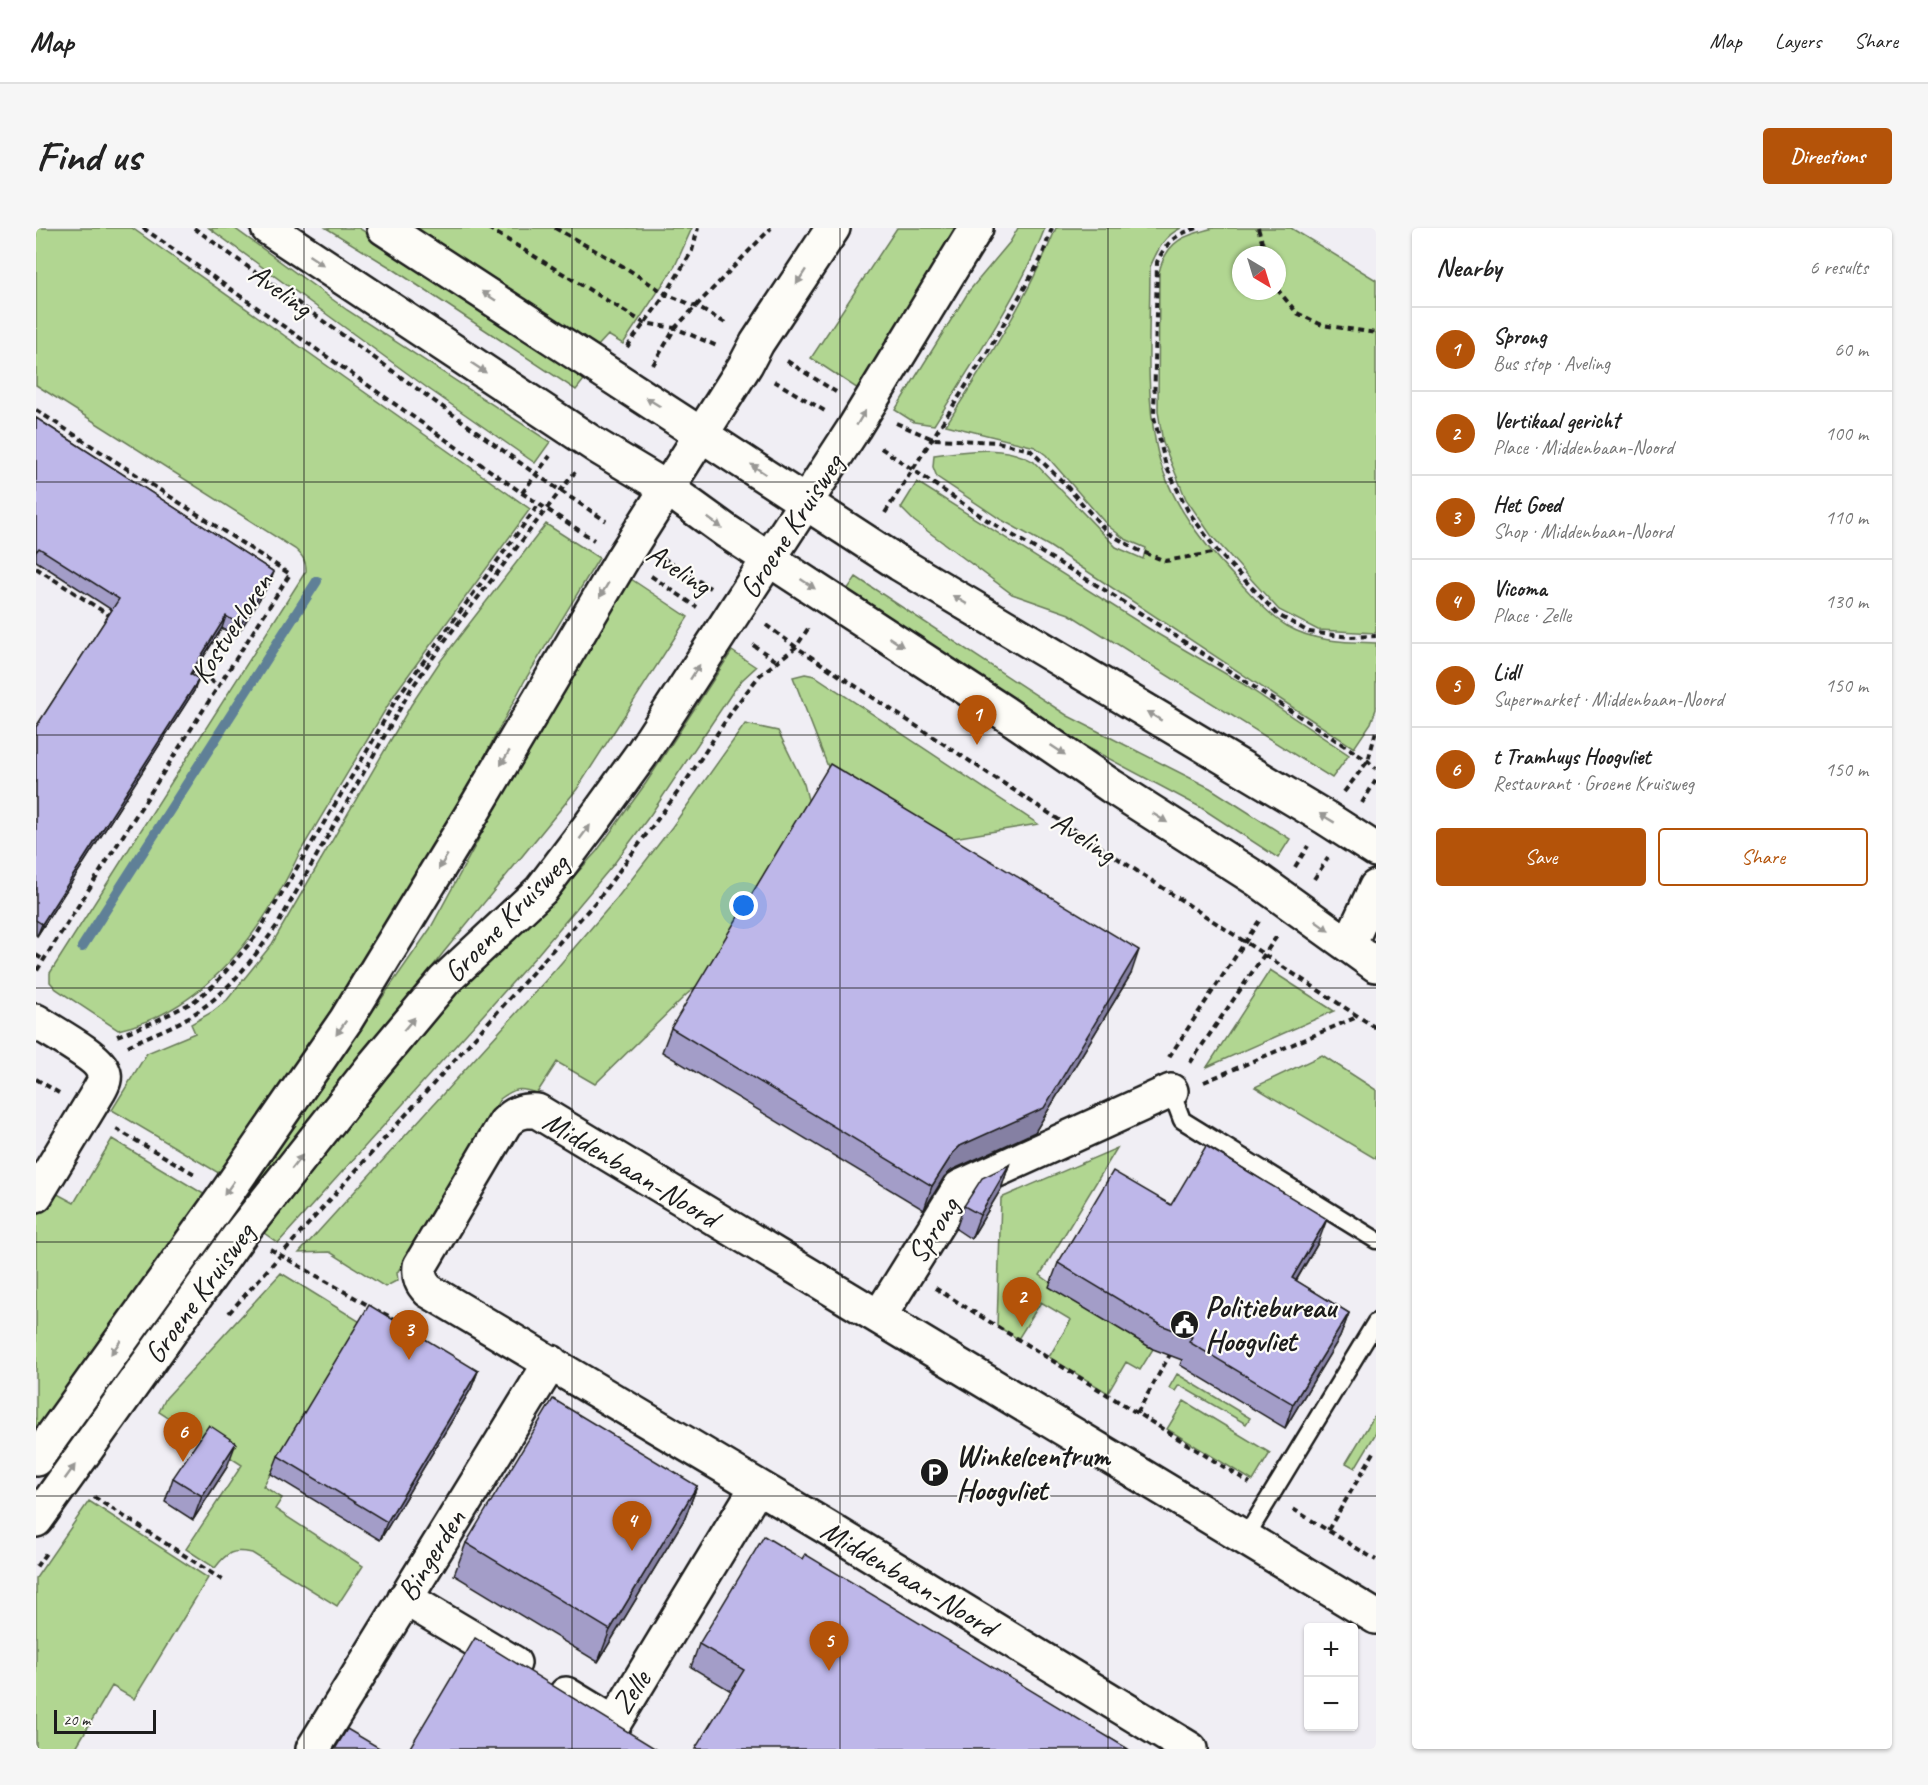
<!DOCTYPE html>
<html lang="en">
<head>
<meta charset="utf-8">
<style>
	body { margin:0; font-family:Caveat,sans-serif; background:#f6f6f6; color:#222 }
	.controls { position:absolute; right:18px; bottom:18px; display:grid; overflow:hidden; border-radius:6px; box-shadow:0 2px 4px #0004 }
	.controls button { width:54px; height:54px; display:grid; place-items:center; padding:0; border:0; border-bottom:2px solid #e0e0e0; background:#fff; color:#222; font:30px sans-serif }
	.compass { position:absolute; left:1196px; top:18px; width:54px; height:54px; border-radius:50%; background:#fff; box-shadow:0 2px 4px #0004; rotate:142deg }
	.scale { position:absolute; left:18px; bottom:15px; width:102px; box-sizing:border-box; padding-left:6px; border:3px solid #1c1c1c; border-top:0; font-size:16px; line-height:21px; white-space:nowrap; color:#1c1c1c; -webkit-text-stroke:4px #fdfcf7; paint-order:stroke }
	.you { position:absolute; left:708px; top:678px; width:21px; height:21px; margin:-15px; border:4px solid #fff; border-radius:50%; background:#1a73e8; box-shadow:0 0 0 9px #1a73e833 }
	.badge { display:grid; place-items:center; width:39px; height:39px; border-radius:50%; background:#b45309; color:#fff; font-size:20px; font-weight:700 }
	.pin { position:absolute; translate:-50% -50px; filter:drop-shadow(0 2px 3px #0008) }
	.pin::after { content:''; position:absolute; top:32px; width:21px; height:18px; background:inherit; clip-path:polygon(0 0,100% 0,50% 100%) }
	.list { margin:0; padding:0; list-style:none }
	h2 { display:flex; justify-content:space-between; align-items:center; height:78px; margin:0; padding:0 24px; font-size:26px }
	h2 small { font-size:20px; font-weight:400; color:#767676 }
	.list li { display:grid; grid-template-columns:39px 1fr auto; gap:18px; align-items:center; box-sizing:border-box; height:84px; padding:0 24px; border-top:2px solid #e0e0e0 }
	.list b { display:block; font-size:22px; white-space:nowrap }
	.list p { margin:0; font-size:20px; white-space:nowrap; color:#767676 }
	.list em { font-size:20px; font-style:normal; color:#767676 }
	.actions { display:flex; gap:12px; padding:18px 24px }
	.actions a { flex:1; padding:14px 0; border:2px solid #b45309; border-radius:6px; text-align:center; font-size:21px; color:#b45309 }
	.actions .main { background:#b45309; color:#fff }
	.map { position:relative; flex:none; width:1340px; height:1521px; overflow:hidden; border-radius:6px }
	header { display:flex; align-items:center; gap:36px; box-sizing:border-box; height:84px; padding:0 30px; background:#fff; border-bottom:2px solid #e0e0e0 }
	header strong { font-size:28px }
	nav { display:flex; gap:33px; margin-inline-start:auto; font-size:21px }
	.intro { display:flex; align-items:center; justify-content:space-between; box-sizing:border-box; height:144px; padding:0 36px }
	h1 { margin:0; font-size:42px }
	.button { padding:15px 27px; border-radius:6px; background:#b45309; color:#fff; font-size:21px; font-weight:700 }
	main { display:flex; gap:36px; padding:0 36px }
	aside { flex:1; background:#fff; border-radius:6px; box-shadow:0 2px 4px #0004 }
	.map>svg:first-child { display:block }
	.green { fill:#b1d691; stroke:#667956; stroke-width:1.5; fill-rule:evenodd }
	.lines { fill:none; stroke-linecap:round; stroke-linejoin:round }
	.stream { stroke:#5f8097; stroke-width:10 }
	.lane-casing { stroke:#1c1c1c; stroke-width:21 }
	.street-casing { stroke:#1c1c1c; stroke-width:38 }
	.secondary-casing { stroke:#1c1c1c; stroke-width:38 }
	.primary-casing { stroke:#1c1c1c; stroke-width:38 }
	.path { stroke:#1c1c1c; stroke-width:4; stroke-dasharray:6 4.5; stroke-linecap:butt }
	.lane { stroke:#fdfcf7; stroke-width:16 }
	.street { stroke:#fdfcf7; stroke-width:33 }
	.secondary { stroke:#fdfcf7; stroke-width:33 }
	.primary { stroke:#fdfcf7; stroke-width:33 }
	.wall { fill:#a39dc8; stroke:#1c1c1c; stroke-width:1.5 }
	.shaded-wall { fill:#8580a3; stroke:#1c1c1c; stroke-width:1.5 }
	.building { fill:#beb7e9; stroke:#1c1c1c; stroke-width:1.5 }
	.oneway { fill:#989794 }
	.grid { fill:none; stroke:#1c1c1c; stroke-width:1.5; stroke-opacity:0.55 }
	.labels { text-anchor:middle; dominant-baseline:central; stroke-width:4.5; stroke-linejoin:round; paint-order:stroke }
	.street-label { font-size:30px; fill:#1c1c1c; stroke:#fdfcf7 }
	.poi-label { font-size:30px; font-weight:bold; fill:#1c1c1c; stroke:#fdfcf7; text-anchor:start }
</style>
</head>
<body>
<header>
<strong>Map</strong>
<nav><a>Map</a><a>Layers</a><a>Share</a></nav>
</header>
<div class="intro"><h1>Find us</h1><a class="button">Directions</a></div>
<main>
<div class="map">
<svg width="1340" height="1521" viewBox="0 0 1340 1521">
	<rect width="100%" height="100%" fill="#f0eef4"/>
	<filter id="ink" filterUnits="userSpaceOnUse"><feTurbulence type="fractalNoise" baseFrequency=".0167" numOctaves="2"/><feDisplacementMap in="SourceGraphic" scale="12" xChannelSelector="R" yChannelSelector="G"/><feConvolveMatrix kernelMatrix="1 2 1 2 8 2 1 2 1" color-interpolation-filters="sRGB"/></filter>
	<g filter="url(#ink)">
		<!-- green -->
		<path class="green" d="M 0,0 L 96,0 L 494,281 L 360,464 L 264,624 C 227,703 171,782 82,802 L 20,761 L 14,754 L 14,745 L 270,343 C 270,333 267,328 259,321 L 0,157 Z
			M 173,0 L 198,0 L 311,82 L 514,214 L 499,235 L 390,159 Z
			M 290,0 L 323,0 L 551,148 L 540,162 L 357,41 Z
			M 368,0 L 656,0 L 639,38 L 587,116 L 572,107 L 559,121 Z
			M 861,0 L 920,0 L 822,161 L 775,130 Z
			M 982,0 L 1009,0 C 982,70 937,134 898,197 L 878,194 L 859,182 L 933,63 L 974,14 Z
			M 1020,0 L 1145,0 C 1128,8 1122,21 1114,39 C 1114,98 1109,159 1120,217 C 1131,274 1171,321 1211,362 C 1223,375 1236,389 1251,398 C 1278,414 1310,414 1340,415 L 1340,481 L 1335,495 L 1318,520 L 1013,318 L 964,291 L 901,249 L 897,239 L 898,227 C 931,223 968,216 998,234 L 1080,319 L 1107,331 L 1110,320 L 1089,311 L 1071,297 L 1010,227 L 999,219 L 910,197 C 951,133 992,70 1020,0 Z
			M 1178,0 L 1255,0 L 1340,52 L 1340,405 L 1282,402 L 1243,382 L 1175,307 L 1150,271 L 1127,215 L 1122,183 L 1123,44 C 1131,12 1149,7 1178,0 ZM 1205,27 L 1241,27 L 1241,63 L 1205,63 Z
			M 881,254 L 1120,405 L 1207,456 L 1313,527 L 1296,550 L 1033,386 L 976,366 L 878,293 L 865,280 Z
			M 510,296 L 563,330 L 489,452 L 393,633 L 191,950 L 76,882 L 111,825 L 159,805 L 155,796 L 176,784 L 191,772 L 236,716 L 375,477 L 403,435 Z
			M 820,349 L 1032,488 L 1174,560 L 1254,611 L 1242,630 L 1164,579 L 1021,503 L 811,362 Z
			M 595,351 L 652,389 L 541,561 L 407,725 L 221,968 L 207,959 L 291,849 L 394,701 L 517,474 Z
			M 696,423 L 720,439 L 706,452 L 696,465 L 615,586 L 577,637 L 502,726 L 242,1015 L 224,1002 L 344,848 L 413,773 L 491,700 L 561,623 L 610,555 Z
			M 769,446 L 779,448 L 1002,596 L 899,613 L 796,549 L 757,449 Z
			M 709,496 L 742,503 L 768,556 L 778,595 L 681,741 L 650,767 L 559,856 L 521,834 L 501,865 C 483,859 479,860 464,871 L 361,1045 L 362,1052 L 349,1059 L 294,1024 L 263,1025 L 520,741 L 581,670 L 636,599 Z
			M 1234,742 L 1298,783 L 1171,839 Z
			M 1286,827 L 1340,862 L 1340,931 L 1219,859 Z
			M 76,911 L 176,971 L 0,1220 L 0,990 L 16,963 L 38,975 Z
			M 1081,920 L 1004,1047 L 1015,1055 L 1014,1059 L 1117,1121 L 1104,1142 L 1090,1134 L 1072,1165 L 1013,1129 L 1035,1092 L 1005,1074 L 982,1111 L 961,1098 L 965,970 Z
			M 245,1045 L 326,1095 L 227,1258 L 246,1270 L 239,1281 L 327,1338 L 301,1378 L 216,1325 C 196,1321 191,1324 179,1340 L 150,1321 L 206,1237 L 123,1184 L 130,1170 Z
			M 1141,1146 L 1214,1190 L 1210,1196 L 1143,1157 L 1139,1163 L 1133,1160 Z
			M 1148,1173 L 1234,1225 L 1217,1253 L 1131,1201 Z
			M 1340,1185 L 1340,1205 L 1319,1240 L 1310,1235 Z
			M 53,1273 L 172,1350 L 98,1471 L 76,1458 L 39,1521 L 0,1521 L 0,1350 Z"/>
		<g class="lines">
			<!-- stream -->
			<path class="stream" d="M 46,719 L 281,353"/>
			<defs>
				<path id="lane" d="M 1135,863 L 1146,892 L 1340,1012
					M 1209,1310 L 1340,1094"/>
				<path id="street" d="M 1313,717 L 1340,659
					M 0,793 C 14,803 60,827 66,841 C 71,849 67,856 63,863 L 0,967
					M 843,1089 L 924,959 L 1135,863
					M 369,1370 L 478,1435
					M 530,1466 L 578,1495 L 721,1259
					M 277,1521 L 515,1134
					M 1154,1521 L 790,1299 L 393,1063 C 385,1055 383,1050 384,1038 L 469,895 C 479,885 486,882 501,883 L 1340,1389"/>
				<path id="secondary" d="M 232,0 L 562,219 L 632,261 L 690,303 L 967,484 L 1075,558 L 1222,652 L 1340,737
					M 348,0 L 864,336 L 1290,590 L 1340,622"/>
				<path id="primary" d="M 0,1231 L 190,966 L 310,792 L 437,584 L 587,330 L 710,136 L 721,115 L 797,0
					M 0,1292 L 205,1005 L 337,838 L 408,753 L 505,662 L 555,596 L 605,527 L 818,200 L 940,0"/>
			</defs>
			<!-- lane casing -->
			<use href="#lane" class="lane-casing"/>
			<!-- street casing -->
			<use href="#street" class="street-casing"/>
			<!-- secondary casing -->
			<use href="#secondary" class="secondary-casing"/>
			<!-- primary casing -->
			<use href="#primary" class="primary-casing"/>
			<!-- path -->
			<path class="path" d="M 107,0 L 486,265 L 558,312
				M 158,0 L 501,247 L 570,293
				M 452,0 L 608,95 L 639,100 L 681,118
				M 519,0 L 590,40 L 630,66 L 661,79 L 693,97
				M 1161,0 C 1138,7 1131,14 1121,34 L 1118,189 L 1130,238 L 1152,283 L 1182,324 L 1242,387 L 1273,404 L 1314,409 L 1340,408
				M 1222,0 L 1230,27
				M 1241,61 L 1261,85 L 1286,97 L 1340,105
				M 591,119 L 630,66 L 656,23 L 662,0
				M 751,133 L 800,164
				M 617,137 L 639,100 L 735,0
				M 738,153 L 789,183
				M 0,182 L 254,346 L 0,744
				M 860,195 L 897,211 L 961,214 L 994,222 L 1027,254 L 1072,305 L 1102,322 L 1129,333 L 1182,324
				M 845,220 L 951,292 L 1067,361 L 1332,533 L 1340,541
				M 486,265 L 514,228
				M 849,285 L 952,123 L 1005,31 L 1016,0
				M 627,330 L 674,360
				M 0,340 L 76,389
				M 615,348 L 661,379
				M 730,397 L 760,419 L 1340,800
				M 717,417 L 742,434
				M 156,440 L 183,458
				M 1308,564 L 1332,533 L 1340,503
				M 1326,575 L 1340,552
				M 1259,639 L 1272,618
				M 1278,651 L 1292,630
				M 0,727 L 8,732
				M 81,808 L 118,794 L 157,774 L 178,757 L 220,708 L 331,523 L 360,471 L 503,276
				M 92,818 C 111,808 133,801 151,790 C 190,768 216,732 242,696 L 375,461 L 410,411 L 539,244
				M 1133,829 L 1223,693
				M 1154,835 L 1241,708
				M 0,851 L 23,865
				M 1168,854 L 1321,789
				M 80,901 L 162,948
				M 234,1021 L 335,1079
				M 899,1060 L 1214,1255
				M 193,1085 L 563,670 L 650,553 L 698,480 L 724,447 L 760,419 L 773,399
				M 347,1085 L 378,1101
				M 1101,1185 L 1136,1123
				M 58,1269 L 188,1353
				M 1257,1281 L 1340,1332
				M 1292,1302 L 1340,1221
				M 0,1339 L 10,1325"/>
			<!-- lane -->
			<use href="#lane" class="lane"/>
			<!-- street -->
			<use href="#street" class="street"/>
			<!-- secondary -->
			<use href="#secondary" class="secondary"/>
			<!-- primary -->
			<use href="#primary" class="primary"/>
		</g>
		<!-- wall -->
		<path class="wall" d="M 0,190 L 238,344 L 233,356 L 200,409 L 186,400 L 156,447 L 158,463 L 1,708 L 0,707 L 0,499 L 76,382 L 0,333 Z
			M 1095,746 L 999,904 L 916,942 L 908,949 L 888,982 L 626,824 L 635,800 Z
			M 973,937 L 965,961 L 935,1011 L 920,1001 L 928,978 Z
			M 1282,1015 L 1260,1053 L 1313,1085 L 1304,1109 L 1249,1200 L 1144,1137 L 1146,1132 L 1117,1121 L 1013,1059 L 1022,1035 Z
			M 442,1143 L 435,1161 L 344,1312 L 235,1246 L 242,1228 Z
			M 191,1239 L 157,1292 L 129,1274 L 137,1250 Z
			M 661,1258 L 649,1290 L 562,1434 L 418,1347 L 430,1315 Z
			M 766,1331 L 1092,1521 L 695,1463 L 655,1439 L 663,1416 Z"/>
		<!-- shaded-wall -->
		<path class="shaded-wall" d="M 238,344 L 233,356 L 200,409 L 204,397 Z
			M 190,388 L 186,400 L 149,457 L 154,446 Z
			M 163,451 L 158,463 L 1,708 L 6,696 Z
			M 1103,722 L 1095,746 L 999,904 L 916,942 L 908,949 L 888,982 L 896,958 L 917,925 L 924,918 Z
			M 973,937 L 965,961 L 935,1011 L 944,987 Z
			M 1291,991 L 1282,1015 L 1247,1074 L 1256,1050 Z
			M 1313,1085 L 1304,1109 L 1249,1200 L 1257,1176 Z
			M 442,1143 L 435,1161 L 344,1312 L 351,1294 Z
			M 200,1215 L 191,1239 L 157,1292 L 166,1268 Z
			M 661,1258 L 649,1290 L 562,1434 L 574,1402 Z"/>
		<!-- building -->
		<path class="building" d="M 0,190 L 238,344 L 204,397 L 190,388 L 154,446 L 163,451 L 6,696 L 0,692 L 0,499 L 83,371 L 3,320 L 0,324 Z
			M 794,536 L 1103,722 L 1008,880 L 924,918 L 917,925 L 896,958 L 635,800 Z
			M 1170,918 L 1291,991 L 1256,1050 L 1313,1085 L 1257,1176 L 1153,1114 L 1156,1109 L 1125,1097 L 1022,1035 L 1077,943 L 1135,977 Z
			M 973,937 L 944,987 L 928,978 L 946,950 Z
			M 333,1077 L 442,1143 L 351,1294 L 242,1228 Z
			M 517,1171 L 661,1258 L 574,1402 L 430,1315 Z
			M 173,1197 L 200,1215 L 166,1268 L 137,1250 Z
			M 728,1308 L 766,1331 L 769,1326 L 1092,1521 L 659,1521 L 708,1442 L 663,1416 Z
			M 439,1410 L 620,1521 L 373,1521 Z
			M 311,1501 L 345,1521 L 299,1521 Z"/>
		<!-- one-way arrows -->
		<defs><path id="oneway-solid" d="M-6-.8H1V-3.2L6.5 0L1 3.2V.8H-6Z" transform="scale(1.5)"/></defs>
		<g class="oneway">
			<use href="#oneway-solid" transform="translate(280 32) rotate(34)"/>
			<use href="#oneway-solid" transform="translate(765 49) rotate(123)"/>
			<use href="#oneway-solid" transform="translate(453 68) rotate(-147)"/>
			<use href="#oneway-solid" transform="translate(443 140) rotate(34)"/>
			<use href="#oneway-solid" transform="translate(617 174) rotate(-148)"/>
			<use href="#oneway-solid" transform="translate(825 190) rotate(-59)"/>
			<use href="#oneway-solid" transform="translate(722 241) rotate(-146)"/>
			<use href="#oneway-solid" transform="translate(679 295) rotate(36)"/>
			<use href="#oneway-solid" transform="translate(772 356) rotate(34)"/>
			<use href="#oneway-solid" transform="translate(568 362) rotate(121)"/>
			<use href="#oneway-solid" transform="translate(924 372) rotate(-149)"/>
			<use href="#oneway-solid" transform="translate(860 414) rotate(33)"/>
			<use href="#oneway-solid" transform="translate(659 444) rotate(-57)"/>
			<use href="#oneway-solid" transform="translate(1118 488) rotate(-149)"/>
			<use href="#oneway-solid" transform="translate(1022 522) rotate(34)"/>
			<use href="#oneway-solid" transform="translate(469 530) rotate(121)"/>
			<use href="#oneway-solid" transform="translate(1124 590) rotate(32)"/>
			<use href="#oneway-solid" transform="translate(1291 590) rotate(-149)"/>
			<use href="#oneway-solid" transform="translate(549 604) rotate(-53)"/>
			<use href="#oneway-solid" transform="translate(407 634) rotate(121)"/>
			<use href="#oneway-solid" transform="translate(1286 698) rotate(36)"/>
			<use href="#oneway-solid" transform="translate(373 796) rotate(-50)"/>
			<use href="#oneway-solid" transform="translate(305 800) rotate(125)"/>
			<use href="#oneway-solid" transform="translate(261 934) rotate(-52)"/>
			<use href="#oneway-solid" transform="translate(193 960) rotate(125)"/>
			<use href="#oneway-solid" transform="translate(80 1119) rotate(126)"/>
			<use href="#oneway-solid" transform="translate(34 1244) rotate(-54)"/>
		</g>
	</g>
	<!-- grid -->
	<path class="grid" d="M 268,0 L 268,1521M 536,0 L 536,1521M 804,0 L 804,1521M 1072,0 L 1072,1521M 0,254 L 1340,254M 0,507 L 1340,507M 0,760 L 1340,760M 0,1014 L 1340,1014M 0,1268 L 1340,1268"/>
	<!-- icons -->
	<defs>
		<symbol id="civic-disc" viewBox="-11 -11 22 22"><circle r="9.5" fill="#1c1c1c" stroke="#fdfcf7"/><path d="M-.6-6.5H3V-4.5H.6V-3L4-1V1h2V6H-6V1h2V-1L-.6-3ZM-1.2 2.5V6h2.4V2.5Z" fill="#fff"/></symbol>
		<symbol id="parking-disc" viewBox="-11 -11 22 22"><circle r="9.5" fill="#1c1c1c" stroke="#fdfcf7"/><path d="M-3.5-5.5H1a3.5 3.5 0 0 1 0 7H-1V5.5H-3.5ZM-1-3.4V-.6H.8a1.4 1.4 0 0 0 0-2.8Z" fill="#fff"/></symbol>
	</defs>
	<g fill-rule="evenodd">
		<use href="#civic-disc" x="1132" y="1080" width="33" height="33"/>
		<use href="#parking-disc" x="882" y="1228" width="33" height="33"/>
	</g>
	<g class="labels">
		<!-- street labels -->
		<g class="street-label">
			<text transform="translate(245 62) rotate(36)">Aveling</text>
			<text transform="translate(755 298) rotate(-57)">Groene Kruisweg</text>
			<text transform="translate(643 341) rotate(33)">Aveling</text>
			<text transform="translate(195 400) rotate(-57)">Kostverloren</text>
			<text transform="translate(1048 609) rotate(33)">Aveling</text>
			<text transform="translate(470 690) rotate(-46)">Groene Kruisweg</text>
			<text transform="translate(595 941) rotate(31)">Middenbaan-Noord</text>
			<text transform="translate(897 1002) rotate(-58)">Sprong</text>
			<text transform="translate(163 1065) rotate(-54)">Groene Kruisweg</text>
			<text transform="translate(395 1327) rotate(-58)">Bingerden</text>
			<text transform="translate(873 1350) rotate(31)">Middenbaan-Noord</text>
			<text transform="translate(595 1464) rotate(-56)">Zelle</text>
		</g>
		<!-- poi labels -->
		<g class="poi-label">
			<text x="1169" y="1079">Politiebureau<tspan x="1169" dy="34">Hoogvliet</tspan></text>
			<text x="920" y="1228">Winkelcentrum<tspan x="920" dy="34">Hoogvliet</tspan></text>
		</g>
	</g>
</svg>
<div class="controls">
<button>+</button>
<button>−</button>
</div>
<svg class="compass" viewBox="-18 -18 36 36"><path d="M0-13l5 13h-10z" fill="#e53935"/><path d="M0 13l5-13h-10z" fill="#767676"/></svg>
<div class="scale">20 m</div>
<div class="you"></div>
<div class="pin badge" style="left:941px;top:517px">1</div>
<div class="pin badge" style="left:986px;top:1099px">2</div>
<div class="pin badge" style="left:373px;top:1132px">3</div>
<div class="pin badge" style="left:596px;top:1323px">4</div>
<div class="pin badge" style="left:793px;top:1443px">5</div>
<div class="pin badge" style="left:147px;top:1234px">6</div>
</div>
<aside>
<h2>Nearby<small>6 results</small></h2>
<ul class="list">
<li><span class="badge">1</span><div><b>Sprong</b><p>Bus stop · Aveling</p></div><em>60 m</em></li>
<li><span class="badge">2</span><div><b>Vertikaal gericht</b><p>Place · Middenbaan-Noord</p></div><em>100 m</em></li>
<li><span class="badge">3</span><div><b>Het Goed</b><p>Shop · Middenbaan-Noord</p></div><em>110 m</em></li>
<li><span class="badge">4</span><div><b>Vicoma</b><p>Place · Zelle</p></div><em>130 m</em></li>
<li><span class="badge">5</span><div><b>Lidl</b><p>Supermarket · Middenbaan-Noord</p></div><em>150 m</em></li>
<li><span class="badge">6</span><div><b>t Tramhuys Hoogvliet</b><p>Restaurant · Groene Kruisweg</p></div><em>150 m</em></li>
</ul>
<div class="actions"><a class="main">Save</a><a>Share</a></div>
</aside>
</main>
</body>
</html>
